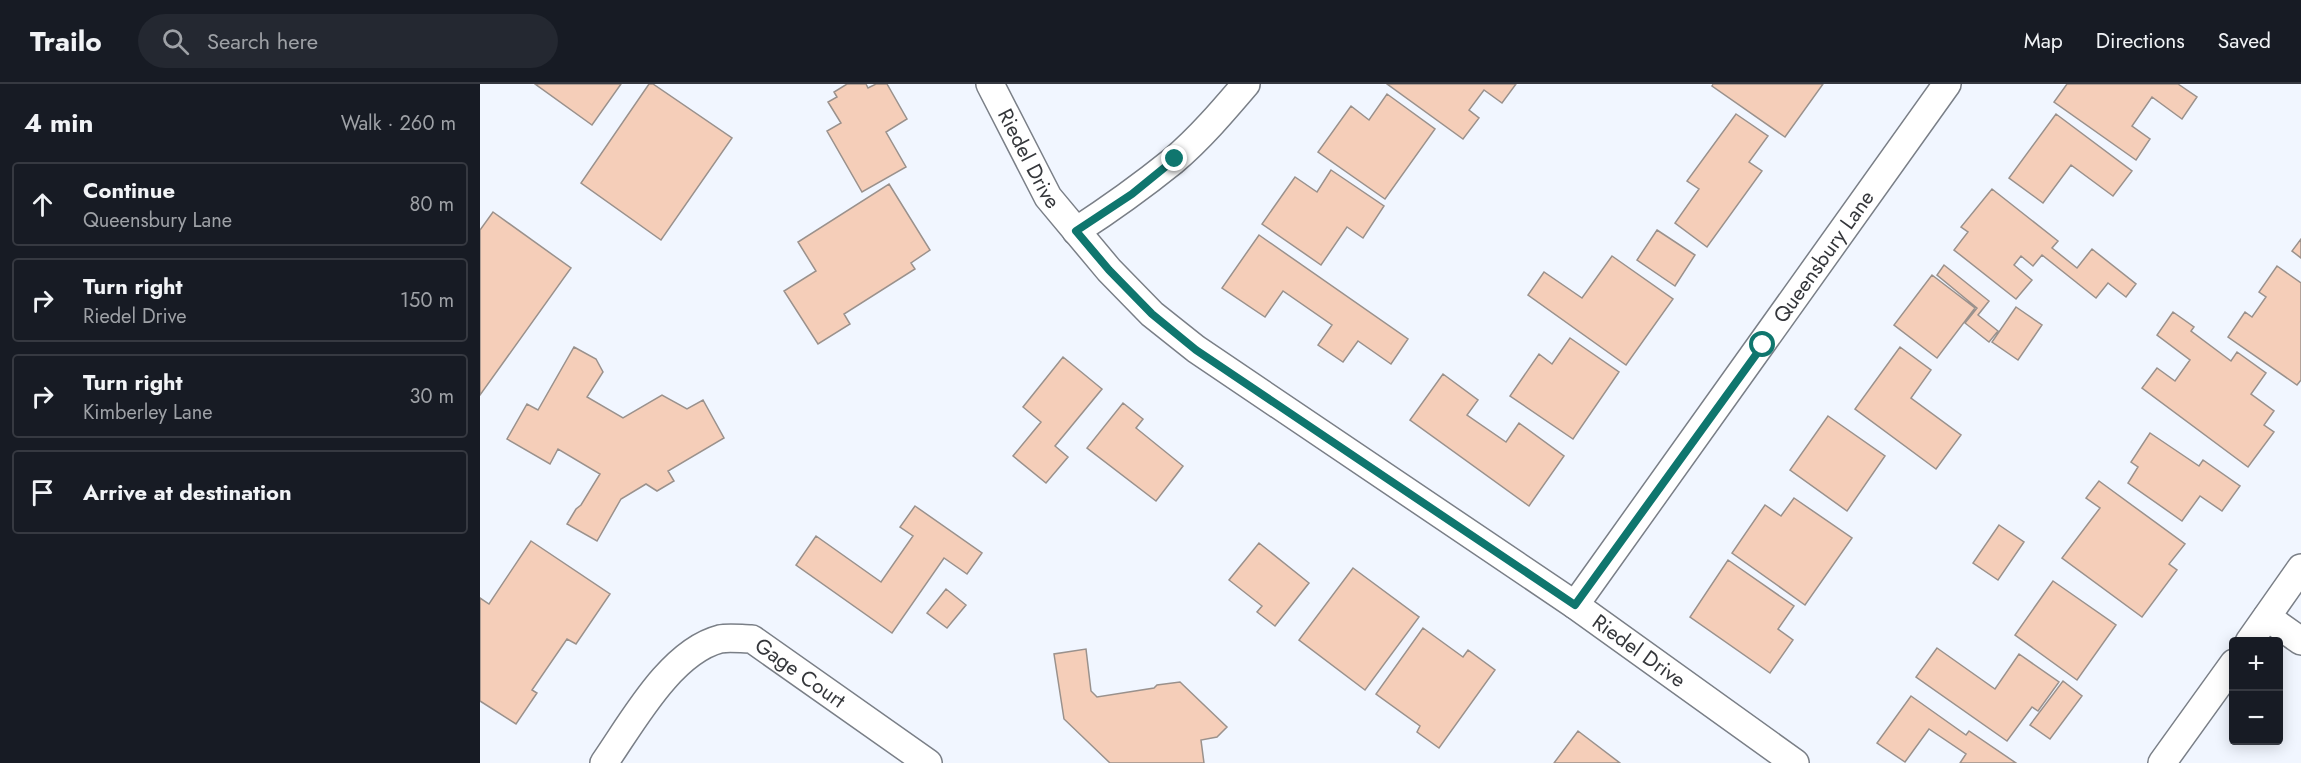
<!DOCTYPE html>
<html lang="en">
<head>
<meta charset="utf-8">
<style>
	body { margin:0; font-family:Jost,sans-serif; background:#242831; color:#f1f3f6 }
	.controls { position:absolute; right:18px; bottom:18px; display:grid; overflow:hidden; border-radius:6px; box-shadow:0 3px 15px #0003 }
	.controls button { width:54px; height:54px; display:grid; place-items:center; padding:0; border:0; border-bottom:2px solid #363941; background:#171b24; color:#f1f3f6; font:30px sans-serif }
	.stop { position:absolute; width:18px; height:18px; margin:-14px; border:4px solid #0f766e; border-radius:50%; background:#fff }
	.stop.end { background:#0f766e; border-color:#fff; box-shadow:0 2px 6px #0008 }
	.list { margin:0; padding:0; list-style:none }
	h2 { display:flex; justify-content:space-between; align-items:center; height:78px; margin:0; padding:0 24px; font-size:26px }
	h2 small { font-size:20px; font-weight:400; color:#9ea1a6 }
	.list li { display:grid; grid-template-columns:39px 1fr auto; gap:18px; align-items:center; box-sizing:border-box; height:84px; margin:0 12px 12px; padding:0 12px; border:2px solid #363941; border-radius:6px }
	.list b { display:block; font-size:22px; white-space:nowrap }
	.list p { margin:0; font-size:20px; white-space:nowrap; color:#9ea1a6 }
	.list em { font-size:20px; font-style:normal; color:#9ea1a6 }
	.icon { flex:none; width:33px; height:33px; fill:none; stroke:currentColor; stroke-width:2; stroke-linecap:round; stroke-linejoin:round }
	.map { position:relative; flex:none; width:1821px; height:679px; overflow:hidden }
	header { display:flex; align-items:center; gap:36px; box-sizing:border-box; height:84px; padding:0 30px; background:#171b24; border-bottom:2px solid #363941 }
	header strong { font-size:28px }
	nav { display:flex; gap:33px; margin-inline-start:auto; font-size:21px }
	.search { width:420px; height:54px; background:#242831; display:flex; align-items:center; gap:15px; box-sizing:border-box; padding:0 21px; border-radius:33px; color:#9ea1a6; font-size:22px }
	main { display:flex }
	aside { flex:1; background:#171b24 }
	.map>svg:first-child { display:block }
	.building { fill:#f5ceb9; stroke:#9a918c; stroke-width:1.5 }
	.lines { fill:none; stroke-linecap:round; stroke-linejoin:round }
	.minor-casing { stroke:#7a7f87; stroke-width:30 }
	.minor { stroke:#fff; stroke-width:27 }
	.route { stroke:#0f766e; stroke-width:8 }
	.labels { text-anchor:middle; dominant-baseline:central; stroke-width:5; stroke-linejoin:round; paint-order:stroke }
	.street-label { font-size:21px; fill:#35373b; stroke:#fff }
</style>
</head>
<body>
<header>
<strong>Trailo</strong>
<div class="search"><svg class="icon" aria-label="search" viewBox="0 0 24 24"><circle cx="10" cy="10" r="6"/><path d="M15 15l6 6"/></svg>Search here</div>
<nav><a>Map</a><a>Directions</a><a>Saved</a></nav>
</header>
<main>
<aside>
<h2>4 min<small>Walk · 260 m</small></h2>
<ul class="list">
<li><svg class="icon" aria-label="ahead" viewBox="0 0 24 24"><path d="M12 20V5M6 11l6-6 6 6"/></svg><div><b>Continue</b><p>Queensbury Lane</p></div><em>80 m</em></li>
<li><svg class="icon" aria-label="right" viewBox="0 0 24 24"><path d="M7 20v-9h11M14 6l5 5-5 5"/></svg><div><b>Turn right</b><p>Riedel Drive</p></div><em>150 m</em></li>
<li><svg class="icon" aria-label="right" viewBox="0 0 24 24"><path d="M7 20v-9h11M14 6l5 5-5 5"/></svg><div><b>Turn right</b><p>Kimberley Lane</p></div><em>30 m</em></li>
<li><svg class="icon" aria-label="arrive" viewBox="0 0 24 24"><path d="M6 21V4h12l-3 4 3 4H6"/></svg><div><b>Arrive at destination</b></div></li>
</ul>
</aside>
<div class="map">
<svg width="1821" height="679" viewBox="0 0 1821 679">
	<rect width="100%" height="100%" fill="#f1f6ff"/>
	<!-- building -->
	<path class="building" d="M 55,0 L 141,0 L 112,41 Z
		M 169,0 L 173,0 L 252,54 L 181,156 L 101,99 Z
		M 367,0 L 386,0 L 388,4 L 396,0 L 407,0 L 427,35 L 406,48 L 426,83 L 382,108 L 347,47 L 361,39 L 348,18 L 357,13 L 354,8 Z
		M 907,0 L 1036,0 L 1022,19 L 1004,6 L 989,26 L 999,34 L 983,55 Z
		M 1233,0 L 1343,0 L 1305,53 L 1232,2 Z
		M 1587,0 L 1698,0 L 1717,13 L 1702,35 L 1672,13 L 1652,42 L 1670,55 L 1656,76 L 1574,18 Z
		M 907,10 L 955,45 L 905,115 L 838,68 L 871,22 L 889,36 Z
		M 1256,30 L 1288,52 L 1269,78 L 1282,87 L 1227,163 L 1195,139 L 1219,105 L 1207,97 Z
		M 1576,30 L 1652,87 L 1633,112 L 1591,81 L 1563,119 L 1529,94 Z
		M 851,86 L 904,122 L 883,154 L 867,143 L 841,181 L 782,140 L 815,93 L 837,108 Z
		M 409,100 L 450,166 L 431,179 L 435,185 L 364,230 L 370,240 L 338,260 L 304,207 L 336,187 L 318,158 Z
		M 1512,105 L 1578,157 L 1572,164 L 1597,184 L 1612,165 L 1656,200 L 1646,213 L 1628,199 L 1616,214 L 1562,171 L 1553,182 L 1541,172 L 1534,181 L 1552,196 L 1536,215 L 1474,166 L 1488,148 L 1481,143 Z
		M 13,128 L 91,184 L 0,311 L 0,146 Z
		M 1177,146 L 1215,171 L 1195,202 L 1157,176 Z
		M 779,151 L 928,255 L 911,280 L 878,257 L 863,278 L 838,261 L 852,241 L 803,207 L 785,233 L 742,204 Z
		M 1821,155 L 1821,174 L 1812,167 Z
		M 1132,172 L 1193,215 L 1146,281 L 1048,211 L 1064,188 L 1102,214 Z
		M 1464,181 L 1509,217 L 1498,231 L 1518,247 L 1509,258 L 1485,239 L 1497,224 L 1457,191 Z
		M 1797,182 L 1821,199 L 1821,296 L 1817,301 L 1748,253 L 1765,228 L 1772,233 L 1786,213 L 1779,208 Z
		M 1452,191 L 1495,224 L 1457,274 L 1414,241 Z
		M 1536,223 L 1562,241 L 1538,276 L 1512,258 Z
		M 1693,228 L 1714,243 L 1711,247 L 1751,277 L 1757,268 L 1786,289 L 1771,310 L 1794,327 L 1784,341 L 1794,348 L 1768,383 L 1662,304 L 1677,284 L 1695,297 L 1710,276 L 1677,251 Z
		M 1090,254 L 1139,288 L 1093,355 L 1030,312 L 1059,270 L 1072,280 Z
		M 94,263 L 116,275 L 123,288 L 107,313 L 143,334 L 182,311 L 207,325 L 223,316 L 244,354 L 188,387 L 194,397 L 177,407 L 166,400 L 141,415 L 117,457 L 87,440 L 96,425 L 101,421 L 120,390 L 78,365 L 70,380 L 27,355 L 47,320 L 58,326 Z
		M 1420,263 L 1451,286 L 1431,314 L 1481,351 L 1456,385 L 1375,325 Z
		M 583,273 L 622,305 L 575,362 L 588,373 L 566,399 L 533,372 L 561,338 L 543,323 Z
		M 963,290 L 998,316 L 987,331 L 1026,358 L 1039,339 L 1084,372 L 1049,422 L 930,336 Z
		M 643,319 L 663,335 L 656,344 L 703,382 L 676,417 L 607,364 Z
		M 1348,332 L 1405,372 L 1367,427 L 1310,386 Z
		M 1670,349 L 1719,382 L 1723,376 L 1760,402 L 1742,427 L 1720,412 L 1702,437 L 1648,399 L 1658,383 L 1651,378 Z
		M 1619,397 L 1705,460 L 1689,480 L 1697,486 L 1662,533 L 1582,474 L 1620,424 L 1606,414 Z
		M 1314,414 L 1372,454 L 1325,521 L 1252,469 L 1285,421 L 1301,432 Z
		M 435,422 L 502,469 L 487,490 L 464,474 L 412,549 L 316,481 L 336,452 L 401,498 L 433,452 L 420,443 Z
		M 1519,441 L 1544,458 L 1518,496 L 1493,479 Z
		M 51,457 L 130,510 L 96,560 L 87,555 L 52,606 L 57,609 L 36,640 L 0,617 L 0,514 L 9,520 Z
		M 779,459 L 829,499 L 795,542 L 777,528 L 782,522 L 749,496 Z
		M 1248,476 L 1314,522 L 1298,545 L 1313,556 L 1290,589 L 1210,533 Z
		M 873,484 L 939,533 L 885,606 L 819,556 Z
		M 1573,497 L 1636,541 L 1597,596 L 1535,551 Z
		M 466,505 L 486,521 L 467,544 L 447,529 Z
		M 943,544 L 983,573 L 988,566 L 1015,586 L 959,664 L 937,648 L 940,642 L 896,610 Z
		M 1457,564 L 1515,605 L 1539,570 L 1579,598 L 1558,627 L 1552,623 L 1527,657 L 1436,593 Z
		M 606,565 L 611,607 L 617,613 L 674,604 L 677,601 L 700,598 L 747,643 L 737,653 L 721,656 L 724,679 L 630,679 L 584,635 L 574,570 Z
		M 1583,597 L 1602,612 L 1570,655 L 1550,641 Z
		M 1431,612 L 1486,651 L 1489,647 L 1536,679 L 1480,679 L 1486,670 L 1449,645 L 1425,678 L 1397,659 Z
		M 1098,647 L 1140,679 L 1074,679 Z"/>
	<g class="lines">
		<defs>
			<g id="minor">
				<path id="s1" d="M 510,0 L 568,113 L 629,186 L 672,230 L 716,265 L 1095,521 L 1315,679"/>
				<path d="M 596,147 C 630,125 662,102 693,77 C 720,54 743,27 766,0"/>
				<path id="s2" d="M 1095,521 L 1467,0"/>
				<path d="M 1787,533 L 1821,557"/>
				<path d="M 1769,558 L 1821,484"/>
				<path id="s3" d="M 124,679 C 152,639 190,568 240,555 C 249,553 262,555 272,555 L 448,679"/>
				<path d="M 1682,679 L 1754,579"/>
			</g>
		</defs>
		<!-- minor casing -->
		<use href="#minor" class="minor-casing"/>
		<!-- minor -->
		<use href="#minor" class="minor"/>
	</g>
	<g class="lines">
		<!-- route -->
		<path class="route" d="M 695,75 L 652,110 L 596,147 L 629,186 L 672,230 L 716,266 L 1095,521 L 1283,261"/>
	</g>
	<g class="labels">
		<!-- street labels -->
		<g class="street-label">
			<text stroke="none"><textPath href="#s1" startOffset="84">Riedel Drive</textPath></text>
			<text stroke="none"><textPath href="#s2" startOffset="428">Queensbury Lane</textPath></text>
			<text stroke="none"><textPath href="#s1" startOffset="876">Riedel Drive</textPath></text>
			<text stroke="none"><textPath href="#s3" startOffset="264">Gage Court</textPath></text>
		</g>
	</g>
</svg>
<div class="controls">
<button>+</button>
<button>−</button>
</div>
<div class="stop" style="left:1283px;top:261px"></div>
<div class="stop end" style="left:695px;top:75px"></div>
</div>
</main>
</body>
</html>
